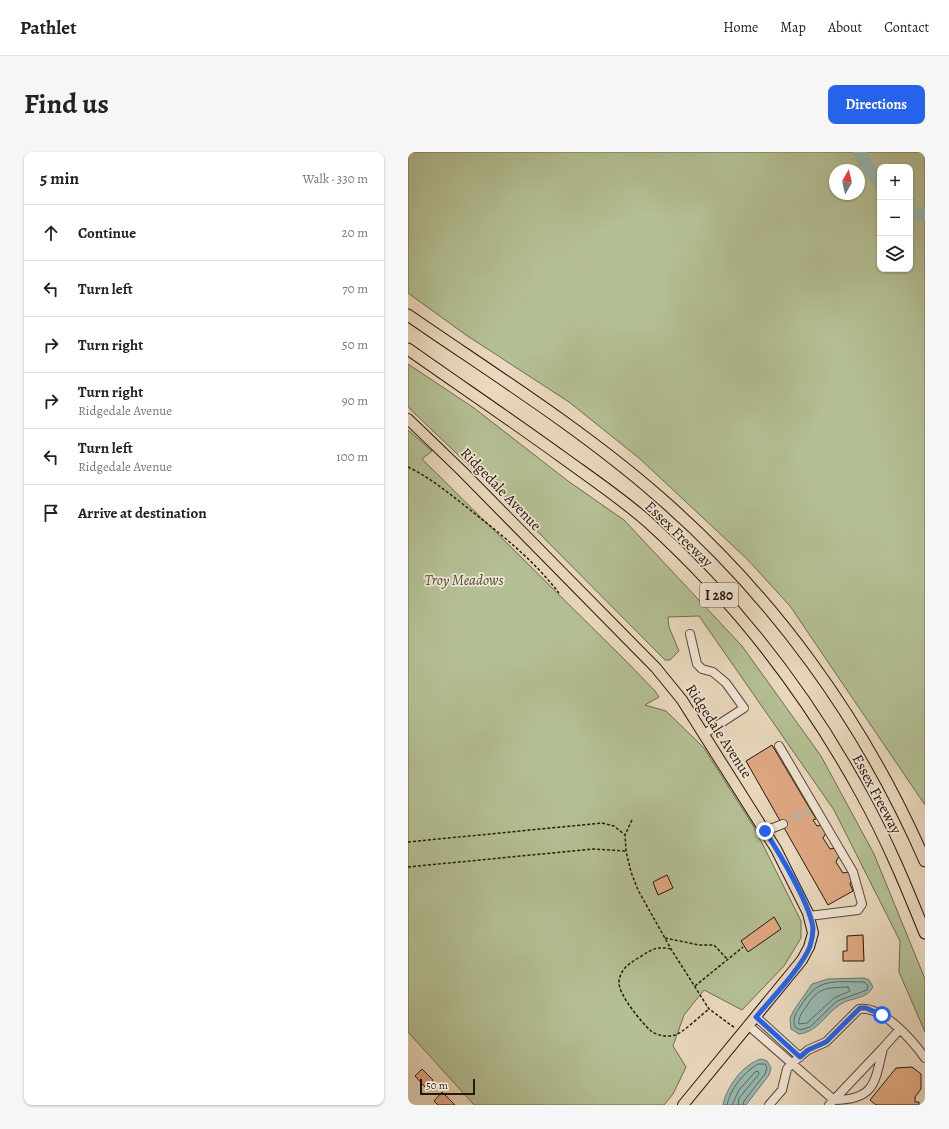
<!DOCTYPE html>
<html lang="en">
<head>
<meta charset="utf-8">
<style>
	body { margin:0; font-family:Alegreya,serif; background:#f6f6f6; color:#222 }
	.controls { position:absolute; right:12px; top:12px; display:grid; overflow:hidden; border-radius:8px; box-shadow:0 1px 3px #0004 }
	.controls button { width:36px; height:36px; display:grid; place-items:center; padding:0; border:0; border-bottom:1px solid #e0e0e0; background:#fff; color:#222; font:20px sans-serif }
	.compass { position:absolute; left:421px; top:12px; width:36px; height:36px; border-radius:50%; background:#fff; box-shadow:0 1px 3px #0004; rotate:8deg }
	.scale { position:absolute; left:12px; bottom:10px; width:55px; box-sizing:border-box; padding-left:4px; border:2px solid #27170b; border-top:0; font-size:11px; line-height:14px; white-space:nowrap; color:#27170b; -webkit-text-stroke:3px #f1e6d5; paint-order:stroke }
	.stop { position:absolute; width:12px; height:12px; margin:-9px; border:3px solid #2563eb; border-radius:50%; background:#fff }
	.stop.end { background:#2563eb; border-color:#fff; box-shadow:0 1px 4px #0008 }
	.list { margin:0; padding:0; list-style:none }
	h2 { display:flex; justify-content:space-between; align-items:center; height:52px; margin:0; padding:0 16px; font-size:17px }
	h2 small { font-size:13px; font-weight:400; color:#767676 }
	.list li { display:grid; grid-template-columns:26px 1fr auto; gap:12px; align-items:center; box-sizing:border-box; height:56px; padding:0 16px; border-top:1px solid #e0e0e0 }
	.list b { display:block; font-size:15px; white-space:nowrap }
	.list p { margin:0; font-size:13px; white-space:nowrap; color:#767676 }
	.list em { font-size:13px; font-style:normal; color:#767676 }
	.icon { flex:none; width:22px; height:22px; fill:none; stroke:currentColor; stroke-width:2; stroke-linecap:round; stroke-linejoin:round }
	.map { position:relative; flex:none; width:517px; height:953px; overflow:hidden; border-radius:8px }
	header { display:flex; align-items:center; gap:24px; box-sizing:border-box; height:56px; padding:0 20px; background:#fff; border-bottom:1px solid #e0e0e0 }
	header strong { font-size:19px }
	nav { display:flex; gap:22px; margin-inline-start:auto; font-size:14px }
	.intro { display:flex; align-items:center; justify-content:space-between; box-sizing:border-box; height:96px; padding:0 24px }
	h1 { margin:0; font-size:28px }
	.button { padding:10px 18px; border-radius:8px; background:#2563eb; color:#fff; font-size:14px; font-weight:700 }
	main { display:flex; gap:24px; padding:0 24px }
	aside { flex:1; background:#fff; border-radius:8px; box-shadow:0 1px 3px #0004 }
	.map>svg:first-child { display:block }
	.green { fill:#b4c094; stroke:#6e6c50; fill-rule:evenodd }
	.water { fill:#98bab3; stroke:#6b7970 }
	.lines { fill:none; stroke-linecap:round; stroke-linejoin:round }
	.shore { stroke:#60685f; stroke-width:1 }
	.river { stroke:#98bab3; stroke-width:13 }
	.building { fill:#e1a983; stroke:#27170b }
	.minor-tunnel { stroke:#c3b29a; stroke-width:8; stroke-dasharray:8 4; stroke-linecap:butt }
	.minor-casing { stroke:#584838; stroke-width:10 }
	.major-casing { stroke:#27170b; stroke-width:12 }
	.highway-casing { stroke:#27170b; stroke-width:13 }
	.path { stroke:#27170b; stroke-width:1.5; stroke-dasharray:3 2; stroke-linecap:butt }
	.minor { stroke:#f1e6d5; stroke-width:8 }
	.major { stroke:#ead9be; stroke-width:10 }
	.highway { stroke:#ead9be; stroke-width:11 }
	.route { stroke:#2563eb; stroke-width:5 }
	.labels { text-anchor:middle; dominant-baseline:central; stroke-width:3.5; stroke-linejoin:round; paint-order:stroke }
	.shield { fill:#f1e6d5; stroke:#645548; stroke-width:1 }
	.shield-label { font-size:14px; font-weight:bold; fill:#27170b }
	.street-label { font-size:15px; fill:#27170b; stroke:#f1e6d5 }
	.park-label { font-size:15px; font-style:italic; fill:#514a34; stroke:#f1e6d5 }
</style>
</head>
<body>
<header>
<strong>Pathlet</strong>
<nav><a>Home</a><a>Map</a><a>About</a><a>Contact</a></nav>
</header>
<div class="intro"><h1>Find us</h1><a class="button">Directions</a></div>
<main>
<aside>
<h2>5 min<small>Walk · 330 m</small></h2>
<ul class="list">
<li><svg class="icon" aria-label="ahead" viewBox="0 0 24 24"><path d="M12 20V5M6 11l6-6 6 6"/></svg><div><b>Continue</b></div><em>20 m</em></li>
<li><svg class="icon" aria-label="left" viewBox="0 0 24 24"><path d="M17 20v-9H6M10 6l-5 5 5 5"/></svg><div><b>Turn left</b></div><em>70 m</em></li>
<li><svg class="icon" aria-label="right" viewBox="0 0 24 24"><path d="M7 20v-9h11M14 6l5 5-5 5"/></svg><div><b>Turn right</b></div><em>50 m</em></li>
<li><svg class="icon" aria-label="right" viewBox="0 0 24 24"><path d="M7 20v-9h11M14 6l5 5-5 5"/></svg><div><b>Turn right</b><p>Ridgedale Avenue</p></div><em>90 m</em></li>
<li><svg class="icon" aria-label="left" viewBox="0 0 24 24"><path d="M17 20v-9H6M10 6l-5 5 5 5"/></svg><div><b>Turn left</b><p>Ridgedale Avenue</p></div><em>100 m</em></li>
<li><svg class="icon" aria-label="arrive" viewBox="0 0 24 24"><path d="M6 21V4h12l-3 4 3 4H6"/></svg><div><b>Arrive at destination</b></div></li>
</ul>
</aside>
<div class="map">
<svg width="517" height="953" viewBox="0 0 517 953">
	<rect width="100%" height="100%" fill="#ead9be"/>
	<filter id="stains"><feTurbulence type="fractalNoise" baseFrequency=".005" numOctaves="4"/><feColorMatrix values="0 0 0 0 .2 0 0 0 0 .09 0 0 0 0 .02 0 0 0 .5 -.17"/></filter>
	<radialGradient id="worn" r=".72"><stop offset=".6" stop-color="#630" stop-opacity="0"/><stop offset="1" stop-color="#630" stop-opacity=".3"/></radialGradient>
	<!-- green -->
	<path class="green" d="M 0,0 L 517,0 L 517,653 L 382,454 L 339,407 L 231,306 L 161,250 L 58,183 L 0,141 ZM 472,15 L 502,15 L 502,117 L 472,117 ZM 427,18 L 451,18 L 451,42 L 427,42 Z
		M 0,212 L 66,256 L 160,329 L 216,368 L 334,494 L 413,604 L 466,702 L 517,827 L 517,880 L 491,820 L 492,789 L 426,658 L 291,464 L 260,465 L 261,475 L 271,499 L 262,508 L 257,508 L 115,365 L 0,255 Z
		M 0,278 L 24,299 L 14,307 L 217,508 L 247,539 L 251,545 L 237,553 L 258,559 L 296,596 L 346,675 L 393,769 L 393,786 L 376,814 L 334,858 L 296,838 L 276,863 L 265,894 L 278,915 L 265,942 L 256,953 L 66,953 L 0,880 Z"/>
	<!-- water -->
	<path class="water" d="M 456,826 L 461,828 L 465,835 C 458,848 444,845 433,852 C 418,861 410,880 391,882 L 383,877 L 382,866 L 386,858 L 404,832 L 420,827 Z
		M 353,907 L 359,909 L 363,916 L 361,923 L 338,953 L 315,953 C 318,936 335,912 353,907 Z"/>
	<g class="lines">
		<!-- shore -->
		<path class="shore" d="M 456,830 L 460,834 L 459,838 L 429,849 L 402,875 L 392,878 L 387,875 C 384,867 388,861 392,855 C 410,825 424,830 456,830 Z
			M 440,835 L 442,839 L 426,846 L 399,871 L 391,872 C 390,866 394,860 398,855 C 410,835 418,836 440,835 Z
			M 319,953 C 322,937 336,920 350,912 L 357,912 L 359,916 L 357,922 L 336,949 L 335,953
			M 324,953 L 331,938 L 347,920 L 350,919 L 351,922 L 331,946 L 330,953"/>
		<!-- river -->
		<path class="river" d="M 452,0 L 454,7 L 472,31
			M 502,61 L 517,62"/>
	</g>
	<!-- building -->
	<path class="building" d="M 364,593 L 408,667 L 405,668 L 409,674 L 414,673 L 418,681 L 415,686 L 422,697 L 427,696 L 431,704 L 428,710 L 435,721 L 441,720 L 444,728 L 442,732 L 445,739 L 420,753 L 338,609 Z
		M 259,723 L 265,736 L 250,743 L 245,730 Z
		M 366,765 L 373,777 L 340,800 L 333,789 Z
		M 455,783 L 456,809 L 435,809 L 435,799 L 439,799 L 439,784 Z
		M 504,915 L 513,922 L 513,937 L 507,945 L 507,950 L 511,950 L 511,953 L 468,953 L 462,948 L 488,916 Z
		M 14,917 L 25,928 L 17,935 L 7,924 Z
		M 34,940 L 47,953 L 30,953 L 26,949 Z"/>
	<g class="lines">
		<!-- minor-tunnel -->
		<path class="minor-tunnel" d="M 375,672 L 401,658"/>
		<defs>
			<path id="minor" d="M 282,482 L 289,512 L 294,517 L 305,520 L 318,531 L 336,556 L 296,582
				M 371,594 L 445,720 L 454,752 L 450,758 L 401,764
				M 357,679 L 375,672
				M 348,865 L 392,905
				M 341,874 L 426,948 C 467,948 467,930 475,896
				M 361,953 L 374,938 L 379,917 L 383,912 L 400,898 L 418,890 L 451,857 C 474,853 505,889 517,906
				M 421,953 L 475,896 L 492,877"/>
			<path id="major" d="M 0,267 L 54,319 L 248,516 L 274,548 L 368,697 L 400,761 L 405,781 L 401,795 L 394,808 L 275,953"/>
			<path id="highway" d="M 0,163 C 84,221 172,276 249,343 C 365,443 456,569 517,709
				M 0,197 C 51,233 103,268 154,305 C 183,326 213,346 240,370 C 326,448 399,542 454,643 C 479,688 498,734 517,781"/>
		</defs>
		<!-- minor casing -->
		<use href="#minor" class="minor-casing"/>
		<!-- major casing -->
		<use href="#major" class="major-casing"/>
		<!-- highway casing -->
		<use href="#highway" class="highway-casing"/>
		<!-- path -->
		<path class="path" d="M 0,315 C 21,325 38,339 56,353 C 90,380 124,406 151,441
			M 224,668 L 217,683 L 218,699 L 223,720 L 230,738 L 263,797 L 301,857 L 327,876
			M 0,690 L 194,671 L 206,674 L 217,683
			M 0,715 L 185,697 L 218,699
			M 257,786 L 291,793 L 306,793 L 320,808
			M 263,797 C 249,794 244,797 232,805 C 222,811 213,816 211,829 C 209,841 234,871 243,879 C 250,884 259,885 267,883 C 276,880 293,863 301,857
			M 287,834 L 335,795"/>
		<!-- minor -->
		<use href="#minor" class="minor"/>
		<!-- major -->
		<use href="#major" class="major"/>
		<!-- highway -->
		<use href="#highway" class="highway"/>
	</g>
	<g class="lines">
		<!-- route -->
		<path class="route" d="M 357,679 C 371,701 402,752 405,776 C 405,782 404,788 402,794 C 395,814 363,847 348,865 L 392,905 L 400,898 L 418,890 L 452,856 L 458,856 L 474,863"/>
	</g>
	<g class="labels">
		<!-- shield labels -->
		<rect class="shield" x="292" y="431" width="38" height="24" rx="3"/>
		<g class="shield-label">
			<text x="311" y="443">I 280</text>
		</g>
		<!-- street labels -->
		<g class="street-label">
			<text transform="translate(93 337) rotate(46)">Ridgedale Avenue</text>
			<text transform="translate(271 382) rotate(44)">Essex Freeway</text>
			<text transform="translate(311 579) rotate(57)">Ridgedale Avenue</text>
			<text transform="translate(469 642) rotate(62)">Essex Freeway</text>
		</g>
		<!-- park labels -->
		<g class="park-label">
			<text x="56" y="428">Troy Meadows</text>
		</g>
	</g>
	<rect width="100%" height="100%" filter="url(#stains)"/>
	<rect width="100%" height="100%" fill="url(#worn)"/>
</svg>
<div class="controls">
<button>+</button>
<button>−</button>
<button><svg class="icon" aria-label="layers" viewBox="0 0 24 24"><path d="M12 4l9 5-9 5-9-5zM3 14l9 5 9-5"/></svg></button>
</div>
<svg class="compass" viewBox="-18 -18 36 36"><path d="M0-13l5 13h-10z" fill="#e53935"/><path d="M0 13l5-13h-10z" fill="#767676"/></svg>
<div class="scale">50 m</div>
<div class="stop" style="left:474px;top:863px"></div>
<div class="stop end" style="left:357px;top:679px"></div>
</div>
</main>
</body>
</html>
